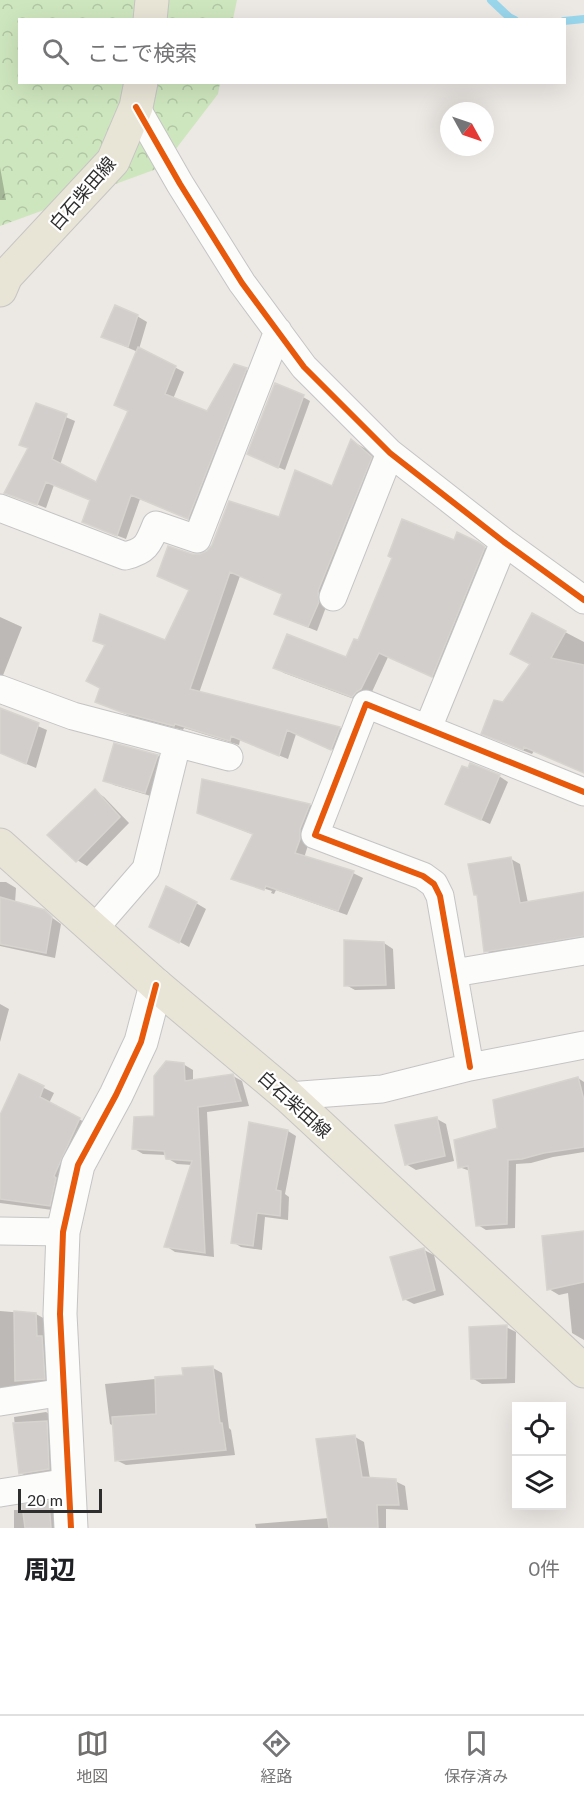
<!DOCTYPE html>
<html lang="ja">
<head>
<meta charset="utf-8">
<style>
	body { margin:0; font-family:Lato,"Noto Sans JP",sans-serif; background:#f2f2f2; color:#202124 }
	.controls { position:absolute; right:18px; bottom:18px; display:grid; overflow:hidden; border-radius:0px; box-shadow:0 6px 24px #0002 }
	.controls button { width:54px; height:54px; display:grid; place-items:center; padding:0; border:0; border-bottom:2px solid #e0e0e0; background:#fff; color:#202124; font:30px sans-serif }
	.compass { position:absolute; left:440px; top:102px; width:54px; height:54px; border-radius:50%; background:#fff; box-shadow:0 6px 24px #0002; rotate:130deg }
	.scale { position:absolute; left:18px; bottom:15px; width:84px; box-sizing:border-box; padding-left:6px; border:3px solid #2e2e2e; border-top:0; font-size:16px; line-height:21px; white-space:nowrap; color:#2e2e2e; -webkit-text-stroke:4px #fff; paint-order:stroke }
	.list { margin:0; padding:0; list-style:none }
	h2 { display:flex; justify-content:space-between; align-items:center; height:78px; margin:0; padding:0 24px; font-size:26px }
	h2 small { font-size:20px; font-weight:400; color:#757577 }
	.icon { flex:none; width:33px; height:33px; fill:none; stroke:currentColor; stroke-width:2; stroke-linecap:round; stroke-linejoin:round }
	.map { position:relative; flex:none; width:584px; height:1528px; overflow:hidden }
	.search { position:absolute; background:#fff; box-shadow:0 6px 24px #0002; left:18px; right:18px; top:18px; height:66px; display:flex; align-items:center; gap:15px; box-sizing:border-box; padding:0 21px; border-radius:0px; color:#757577; font-size:22px }
	.sheet { height:186px; background:#fff }
	nav { display:flex; justify-content:space-around; align-items:center; box-sizing:border-box; height:84px; border-top:2px solid #e0e0e0; background:#fff; font-size:16px; color:#757577 }
	nav a { display:grid; justify-items:center; gap:3px }
	nav .on { color:#706f6e }
	.map>svg:first-child { display:block }
	.forest { fill:url(#forest-crowns) }
	.shadow { fill:#0003 }
	.lines { fill:none; stroke-linecap:round; stroke-linejoin:round }
	.stream { stroke:#99d6ec; stroke-width:8 }
	.building { fill:#d1cecb; stroke:#d7d4d0; stroke-width:1.5 }
	.minor-casing { stroke:#c5c4c5; stroke-width:29 }
	.tertiary-casing { stroke:#c5c4c5; stroke-width:35 }
	.primary-casing { stroke:#c6c5c4; stroke-width:35 }
	.minor { stroke:#fcfcfb; stroke-width:27 }
	.tertiary { stroke:#fcfcfb; stroke-width:33 }
	.primary { stroke:#e8e4d6; stroke-width:33 }
	.cycleway-casing { stroke:#fff; stroke-width:10 }
	.cycleway { stroke:#e8590c; stroke-width:6 }
	.labels { text-anchor:middle; dominant-baseline:central; stroke-width:4.5; stroke-linejoin:round; paint-order:stroke }
	.street-label { font-size:18px; fill:#2e2e2e; stroke:#fff }
</style>
</head>
<body>
<div class="map">
<svg width="584" height="1528" viewBox="0 0 584 1528">
	<defs>
		<pattern id="forest-crowns" width="20" height="18" patternUnits="userSpaceOnUse" patternTransform="scale(1.5)"><rect width="20" height="18" fill="#cee6be"/><path d="M2 6a3 3 0 1 1 6 0M12 15a3 3 0 1 1 6 0" fill="none" stroke="#b1c6a4"/></pattern>
	</defs>
	<rect width="100%" height="100%" fill="#ece8e4"/>
	<!-- forest -->
	<path class="forest" d="M 0,0 L 237,0 L 233,19 L 20,20 L 20,82 L 220,83 L 218,94 L 162,167 L 0,226 Z"/>
	<!-- shadow -->
	<path class="shadow" d="M 0,167 L 6,200 L 0,200 Z
		M 137,316 L 147,322 L 139,349 L 184,372 L 173,399 L 208,413 L 246,370 L 254,374 L 197,523 L 140,499 L 126,539 L 83,522 L 92,501 L 54,485 L 46,508 L 6,492 L 29,448 L 37,405 L 75,421 L 60,465 L 97,484 L 129,411 L 138,352 L 103,337 Z
		M 303,397 L 310,401 L 285,470 L 256,458 Z
		M 352,441 L 366,449 L 380,463 L 317,631 L 275,614 L 284,594 L 240,576 L 199,693 L 340,728 L 348,733 L 341,753 L 296,734 L 288,759 L 240,740 L 239,745 L 184,728 L 183,730 L 132,717 L 96,701 L 102,688 L 105,646 L 95,640 L 166,642 L 191,591 L 159,576 L 192,556 L 201,556 L 280,518 L 333,488 Z
		M 455,542 L 477,543 L 487,549 L 441,681 L 388,657 L 371,694 L 362,702 L 284,673 L 275,667 L 347,659 L 358,642 L 394,558 Z
		M 0,617 L 22,627 L 0,683 Z
		M 565,632 L 584,642 L 584,773 L 534,751 L 532,754 L 492,738 L 504,704 Z
		M 0,710 L 47,730 L 36,768 L 0,753 Z
		M 158,756 L 167,761 L 154,797 L 114,785 L 105,780 Z
		M 499,776 L 508,782 L 490,824 L 447,804 Z
		M 203,781 L 310,805 L 319,810 L 304,858 L 353,873 L 363,878 L 347,915 L 276,890 L 274,894 L 271,893 L 272,891 L 241,881 L 241,883 L 233,878 L 254,835 L 198,812 Z
		M 95,791 L 104,797 L 129,823 L 87,866 L 77,860 Z
		M 511,859 L 520,864 L 528,903 L 584,893 L 584,942 L 495,956 L 486,951 Z
		M 0,882 L 6,882 L 16,888 L 15,903 L 44,912 L 61,924 L 55,958 L 0,946 Z
		M 196,903 L 206,909 L 189,947 L 151,926 Z
		M 384,943 L 393,949 L 395,989 L 355,990 L 346,985 Z
		M 0,1004 L 9,1009 L 0,1042 Z
		M 183,1064 L 193,1070 L 193,1081 L 233,1076 L 242,1081 L 249,1106 L 207,1112 L 214,1257 L 175,1252 L 166,1246 L 192,1165 L 177,1164 L 167,1158 L 166,1155 L 143,1154 L 133,1148 L 155,1118 Z
		M 20,1076 L 54,1093 L 49,1103 L 90,1125 L 60,1211 L 0,1203 L 0,1118 Z
		M 578,1078 L 584,1082 L 584,1162 L 584,1152 L 553,1157 L 531,1163 L 516,1164 L 515,1228 L 486,1230 L 478,1225 L 470,1171 L 459,1167 L 499,1130 Z
		M 437,1119 L 446,1124 L 454,1161 L 416,1170 L 406,1164 Z
		M 288,1131 L 296,1136 L 285,1194 L 289,1197 L 288,1220 L 265,1217 L 262,1250 L 241,1247 L 233,1242 Z
		M 584,1232 L 584,1340 L 572,1333 L 568,1293 L 559,1295 L 549,1289 Z
		M 424,1250 L 434,1255 L 444,1295 L 414,1304 L 404,1299 Z
		M 0,1311 L 36,1314 L 45,1319 L 53,1384 L 0,1392 Z
		M 506,1327 L 516,1332 L 515,1383 L 482,1384 L 472,1378 Z
		M 213,1368 L 222,1373 L 229,1428 L 231,1430 L 235,1455 L 126,1465 L 116,1460 L 114,1426 L 110,1424 L 105,1384 L 185,1376 Z
		M 46,1412 L 55,1418 L 58,1474 L 30,1478 L 20,1473 L 14,1417 Z
		M 355,1437 L 364,1442 L 370,1479 L 395,1481 L 405,1486 L 408,1510 L 386,1509 L 386,1528 L 256,1528 L 255,1524 L 329,1518 Z
		M 49,1503 L 58,1508 L 60,1528 L 14,1528 L 14,1510 L 24,1510 Z"/>
	<g class="lines">
		<!-- stream -->
		<path class="stream" d="M 491,0 L 509,17 L 515,20
			M 564,21 L 584,19"/>
	</g>
	<!-- building -->
	<path class="building" d="M 115,305 L 138,315 L 128,347 L 101,337 Z
		M 138,347 L 176,366 L 165,394 L 207,411 L 234,364 L 247,368 L 188,519 L 131,495 L 117,536 L 82,522 L 90,500 L 46,482 L 37,505 L 4,493 L 28,448 L 19,445 L 36,403 L 67,414 L 52,459 L 96,482 L 128,411 L 114,405 Z
		M 275,383 L 304,395 L 278,468 L 247,454 Z
		M 351,439 L 372,457 L 318,591 L 319,602 L 308,627 L 274,614 L 282,594 L 230,572 L 190,689 L 340,727 L 331,750 L 287,730 L 279,756 L 231,736 L 230,741 L 175,724 L 174,726 L 121,712 L 95,702 L 100,688 L 86,681 L 105,645 L 93,641 L 100,614 L 165,640 L 189,590 L 157,576 L 168,546 L 192,554 L 200,554 L 207,551 L 212,545 L 229,501 L 279,517 L 295,470 L 332,486 Z
		M 402,519 L 454,540 L 457,532 L 478,542 L 485,547 L 432,677 L 379,653 L 361,689 L 356,692 L 352,697 L 273,668 L 287,634 L 346,657 L 354,639 L 358,640 L 392,558 L 388,556 Z
		M 532,613 L 566,631 L 551,658 L 584,665 L 584,773 L 524,747 L 523,750 L 481,734 L 494,700 L 503,702 L 530,664 L 510,654 Z
		M 0,708 L 39,723 L 26,764 L 0,753 Z
		M 114,743 L 158,755 L 145,793 L 103,781 Z
		M 470,763 L 500,775 L 481,820 L 445,804 L 462,766 L 468,768 Z
		M 202,779 L 310,804 L 300,829 L 300,839 L 295,853 L 354,871 L 338,911 L 266,886 L 264,890 L 231,879 L 253,834 L 197,813 Z
		M 95,789 L 120,817 L 76,862 L 47,835 Z
		M 511,857 L 520,903 L 584,892 L 584,936 L 484,952 L 477,895 L 474,895 L 468,864 Z
		M 166,886 L 197,902 L 179,943 L 149,927 Z
		M 0,897 L 45,910 L 52,917 L 46,953 L 0,944 Z
		M 344,940 L 384,942 L 386,985 L 344,986 Z
		M 166,1061 L 184,1063 L 185,1081 L 233,1074 L 241,1101 L 198,1107 L 205,1253 L 164,1247 L 192,1161 L 166,1159 L 164,1151 L 132,1149 L 134,1117 L 154,1116 L 154,1076 Z
		M 19,1074 L 44,1086 L 40,1097 L 80,1118 L 54,1176 L 56,1178 L 50,1206 L 0,1199 L 0,1115 Z
		M 578,1077 L 584,1100 L 584,1147 L 544,1153 L 522,1159 L 508,1160 L 507,1224 L 476,1226 L 468,1166 L 458,1168 L 454,1140 L 497,1128 L 493,1100 Z
		M 437,1117 L 445,1156 L 405,1165 L 395,1125 Z
		M 249,1122 L 288,1130 L 276,1190 L 281,1191 L 280,1216 L 257,1213 L 253,1246 L 231,1243 Z
		M 584,1231 L 584,1282 L 547,1290 L 542,1236 Z
		M 424,1248 L 435,1290 L 403,1300 L 390,1257 Z
		M 14,1311 L 36,1313 L 37,1336 L 42,1336 L 45,1379 L 15,1381 Z
		M 507,1325 L 506,1378 L 471,1379 L 469,1327 Z
		M 213,1366 L 220,1423 L 222,1423 L 226,1450 L 115,1461 L 112,1417 L 156,1414 L 155,1377 L 183,1375 L 182,1368 Z
		M 47,1421 L 49,1469 L 19,1474 L 13,1423 Z
		M 355,1435 L 362,1477 L 396,1479 L 399,1505 L 377,1505 L 378,1528 L 329,1528 L 316,1439 Z
		M 49,1501 L 51,1528 L 25,1528 L 22,1505 Z"/>
	<g class="lines">
		<defs>
			<path id="minor" d="M 136,107 L 180,184 L 242,283 L 304,367 L 390,453 L 504,542 L 584,600
				M 0,508 L 125,556 C 146,551 148,545 156,525 L 197,539 L 278,331
				M 333,597 L 390,453
				M 0,689 L 73,716 L 229,757
				M 428,728 L 504,542
				M 94,929 L 146,869 L 177,744
				M 454,973 L 584,951
				M 470,1067 L 440,896 L 434,884 L 423,876 L 315,835 L 366,704 L 584,792
				M 288,1096 L 382,1089 L 470,1067 L 584,1045
				M 0,1231 L 63,1232
				M 0,1402 L 64,1392
				M 0,1493 L 69,1482"/>
			<path id="tertiary" d="M 71,1528 L 60,1314 L 63,1232 L 78,1165 L 116,1095 L 141,1042 L 156,985"/>
			<path id="primary" d="M 150,20 L 152,0
				M 0,290 L 6,276 L 113,161 L 136,107 L 141,82
				M 0,845 L 156,985 L 288,1096 L 584,1371"/>
		</defs>
		<!-- minor casing -->
		<use href="#minor" class="minor-casing"/>
		<!-- tertiary casing -->
		<use href="#tertiary" class="tertiary-casing"/>
		<!-- primary casing -->
		<use href="#primary" class="primary-casing"/>
		<!-- minor -->
		<use href="#minor" class="minor"/>
		<!-- tertiary -->
		<use href="#tertiary" class="tertiary"/>
		<!-- primary -->
		<use href="#primary" class="primary"/>
		<defs>
			<path id="cycleway" d="M 136,107 L 180,184 L 242,283 L 304,367 L 390,453 L 504,542 L 584,600
				M 470,1067 L 440,896 L 434,884 L 423,876 L 315,835 L 366,704 L 584,792
				M 71,1528 L 60,1314 L 63,1232 L 78,1165 L 116,1095 L 141,1042 L 156,985"/>
		</defs>
		<!-- cycleway casing -->
		<use href="#cycleway" class="cycleway-casing"/>
		<!-- cycleway -->
		<use href="#cycleway" class="cycleway"/>
	</g>
	<g class="labels">
		<!-- street labels -->
		<g class="street-label">
			<text transform="translate(82 193) rotate(-49)">白石柴田線</text>
			<text transform="translate(295 1104) rotate(42)">白石柴田線</text>
		</g>
	</g>
</svg>
<div class="controls">
<button><svg class="icon" aria-label="locate" viewBox="0 0 24 24"><circle cx="12" cy="12" r="6"/><path d="M12 2v4M12 18v4M2 12h4M18 12h4"/></svg></button>
<button><svg class="icon" aria-label="layers" viewBox="0 0 24 24"><path d="M12 4l9 5-9 5-9-5zM3 14l9 5 9-5"/></svg></button>
</div>
<svg class="compass" viewBox="-18 -18 36 36"><path d="M0-13l5 13h-10z" fill="#e53935"/><path d="M0 13l5-13h-10z" fill="#757577"/></svg>
<div class="scale">20 m</div>
<div class="search"><svg class="icon" aria-label="search" viewBox="0 0 24 24"><circle cx="10" cy="10" r="6"/><path d="M15 15l6 6"/></svg>ここで検索</div>
</div>
<section class="sheet">
<h2>周辺<small>0件</small></h2>
<ul class="list">
</ul>
</section>
<nav>
<a class="on"><svg class="icon" aria-label="map" viewBox="0 0 24 24"><path d="M3 6l6-2 6 2 6-2v14l-6 2-6-2-6 2zM9 4v14M15 6v14"/></svg>地図</a>
<a><svg class="icon" aria-label="directions" viewBox="0 0 24 24"><path d="M12 3l9 9-9 9-9-9zM9 14v-3h6M13 9l2 2-2 2"/></svg>経路</a>
<a><svg class="icon" aria-label="saved" viewBox="0 0 24 24"><path d="M7 4h10v16l-5-4-5 4z"/></svg>保存済み</a>
</nav>
</body>
</html>
